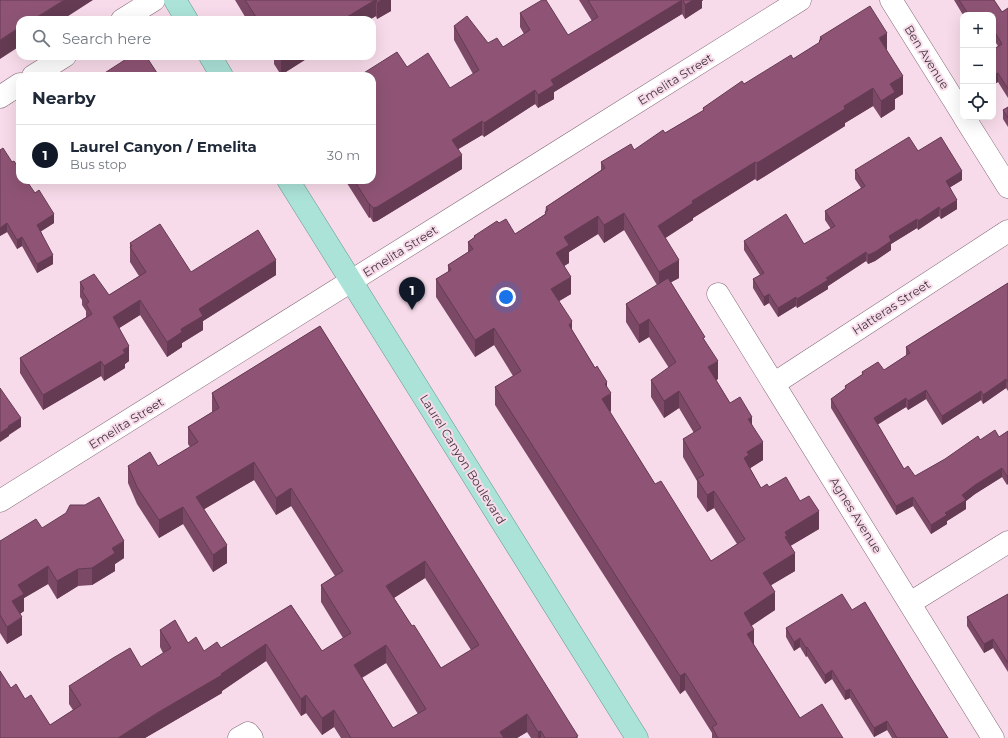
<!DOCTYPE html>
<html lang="en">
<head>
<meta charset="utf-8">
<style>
	body { margin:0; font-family:Montserrat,sans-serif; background:#f2f2f3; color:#1f2937 }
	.controls { position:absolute; right:12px; top:12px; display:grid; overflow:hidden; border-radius:8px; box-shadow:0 4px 16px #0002 }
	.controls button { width:36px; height:36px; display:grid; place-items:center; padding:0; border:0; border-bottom:1px solid #e0e1e3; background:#fff; color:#1f2937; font:20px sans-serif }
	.you { position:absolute; left:506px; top:297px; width:14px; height:14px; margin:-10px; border:3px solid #fff; border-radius:50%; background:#1a73e8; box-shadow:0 0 0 6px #1a73e833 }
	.badge { display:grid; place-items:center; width:26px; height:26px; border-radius:50%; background:#111827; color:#fff; font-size:13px; font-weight:700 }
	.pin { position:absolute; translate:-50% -33px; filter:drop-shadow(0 1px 2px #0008) }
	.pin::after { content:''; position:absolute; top:21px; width:14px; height:12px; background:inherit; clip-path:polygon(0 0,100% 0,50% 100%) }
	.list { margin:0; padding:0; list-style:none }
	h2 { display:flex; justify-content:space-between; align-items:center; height:52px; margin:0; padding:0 16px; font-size:17px }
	h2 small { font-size:13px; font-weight:400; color:#747a83 }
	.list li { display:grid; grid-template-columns:26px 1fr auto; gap:12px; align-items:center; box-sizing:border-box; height:60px; padding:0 16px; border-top:1px solid #e0e1e3 }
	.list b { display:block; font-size:15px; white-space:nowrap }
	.list p { margin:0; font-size:13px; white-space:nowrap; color:#747a83 }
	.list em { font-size:13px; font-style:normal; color:#747a83 }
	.icon { flex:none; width:22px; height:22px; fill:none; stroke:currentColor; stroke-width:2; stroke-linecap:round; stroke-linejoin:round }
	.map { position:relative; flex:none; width:1008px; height:738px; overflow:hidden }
	.search { position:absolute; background:#fff; box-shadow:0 4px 16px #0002; left:16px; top:16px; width:360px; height:44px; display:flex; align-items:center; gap:10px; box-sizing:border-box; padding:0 14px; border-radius:12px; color:#747a83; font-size:15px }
	.panel { position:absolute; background:#fff; box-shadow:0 4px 16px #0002; left:16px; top:72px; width:360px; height:112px; border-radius:12px }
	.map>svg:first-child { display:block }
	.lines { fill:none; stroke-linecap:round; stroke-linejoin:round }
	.street-casing { stroke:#846a78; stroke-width:23 }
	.primary-casing { stroke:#639a91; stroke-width:23 }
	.street { stroke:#fff; stroke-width:22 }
	.primary { stroke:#ace3d9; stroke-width:22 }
	.wall { fill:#7b4865; fill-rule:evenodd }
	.shaded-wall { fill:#643b52 }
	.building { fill:#8f5475; stroke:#643b52; fill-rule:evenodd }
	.labels { text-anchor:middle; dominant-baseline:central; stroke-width:4; stroke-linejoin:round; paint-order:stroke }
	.street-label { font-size:12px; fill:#41363c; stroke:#f8dbea }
</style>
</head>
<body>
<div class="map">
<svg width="1008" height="738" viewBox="0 0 1008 738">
	<rect width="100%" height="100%" fill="#f8dbea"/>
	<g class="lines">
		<defs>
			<path id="street" d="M 891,0 L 963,115
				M 122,20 L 154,0
				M 33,76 L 65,56
				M 0,97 L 20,84
				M 964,117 L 1008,187
				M 718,294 L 993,738
				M 775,383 L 1008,231
				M 0,501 L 800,0
				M 910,603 L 1008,542
				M 239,738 L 248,733 L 252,738"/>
			<path id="primary" d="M 175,0 L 187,20
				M 210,56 L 222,76
				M 288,180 L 637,738"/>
		</defs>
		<!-- street casing -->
		<use href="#street" class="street-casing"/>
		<!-- primary casing -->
		<use href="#primary" class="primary-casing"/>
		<!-- street -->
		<use href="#street" class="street"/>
		<!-- primary -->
		<use href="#primary" class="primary"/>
	</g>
	<!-- wall -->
	<path class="wall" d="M 235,0 L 391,0 L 391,11 L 377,19 L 376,16 L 369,20 L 247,20 Z
		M 579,0 L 703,0 L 702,1 L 702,8 L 685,19 L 682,14 L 554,92 L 554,99 L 538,108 L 535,104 L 484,137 L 482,135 L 458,149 L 462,169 L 377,221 L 373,222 L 370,217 L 369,218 L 345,180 L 372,180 L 407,67 L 450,88 L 473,74 L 454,40 L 454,26 L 488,43 L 503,47 L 524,34 L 520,27 L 520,13 L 568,35 L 592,21 Z
		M 954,0 L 994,0 L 1002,12 L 1008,8 L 1008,98 L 998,82 L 996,83 L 993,79 L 993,50 L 998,46 L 993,38 L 993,15 L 963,15 Z
		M 820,37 L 887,51 L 903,94 L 895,99 L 895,109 L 881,118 L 873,106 L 845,123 L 845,126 L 757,181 L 755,179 L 693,218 L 693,220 L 665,238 L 679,278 L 671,282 L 705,341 L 718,379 L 716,380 L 730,403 L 752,424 L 763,460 L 750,468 L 761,488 L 769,487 L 800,501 L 819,529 L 790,546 L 795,571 L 771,585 L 775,610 L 751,625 L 754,645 L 800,718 L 843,738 L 712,738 L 712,733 L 685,690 L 680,694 L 495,405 L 495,387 L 513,376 L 494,345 L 475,357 L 436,297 L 436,279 L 448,272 L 448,265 L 468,252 L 468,242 L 474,238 L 474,236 L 499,223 L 515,234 L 545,214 L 546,207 L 601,170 L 601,162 L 634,150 L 665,133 L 703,111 L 703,108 L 744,84 L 793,59 L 819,43 ZM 624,230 L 657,285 L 626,304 L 626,322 L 639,343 L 649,337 L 669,368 L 651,380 L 651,397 L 664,418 L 679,408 L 694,433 L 683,439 L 683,457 L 697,481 L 697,497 L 707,512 L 714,508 L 737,544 L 711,561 L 655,484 L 610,412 L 611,411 L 607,387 L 572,330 L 559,301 L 571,294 L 564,266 L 569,263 L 569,252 L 598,234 L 604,243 Z
		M 274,56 L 311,56 L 281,75 L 274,64 Z
		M 1008,107 L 1008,127 L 1003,119 L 1003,110 Z
		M 918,151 L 962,180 L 950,187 L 957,209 L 941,219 L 939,216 L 918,230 L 917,228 L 891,244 L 891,250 L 875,261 L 868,264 L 866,261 L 828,286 L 828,289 L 797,308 L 796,306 L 778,317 L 769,303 L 764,306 L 753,288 L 753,279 L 760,275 L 744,250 L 744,241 L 804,244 L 831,229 L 825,220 L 825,211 L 861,188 L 855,179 L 855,170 Z
		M 12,162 L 54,223 L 41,231 L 53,264 L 37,273 L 22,246 L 17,249 L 7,232 L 0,236 Z
		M 130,243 L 191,272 L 276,275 L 203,321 L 203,330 L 182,343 L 182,347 L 167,357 L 140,315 L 119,328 L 129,361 L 125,364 L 125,368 L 104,381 L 101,376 L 43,410 L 20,373 L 20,358 L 86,317 L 86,311 L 82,305 L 82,300 L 80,297 L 80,282 L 109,295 L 139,276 L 130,262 Z
		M 1008,283 L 1008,391 L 1006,388 L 983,404 L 981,400 L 942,425 L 926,399 L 908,410 L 906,407 L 877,424 L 904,469 L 915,476 L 980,440 L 999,437 L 1008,431 L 1007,485 L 1002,477 L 975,494 L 966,501 L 966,509 L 947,521 L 947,524 L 931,534 L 913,506 L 896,515 L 831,408 L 831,399 L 845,389 L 845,386 L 862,375 L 862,372 L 884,370 L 906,356 L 906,347 Z
		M 320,326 L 578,738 L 531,738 L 527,732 L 517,738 L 341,738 L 334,727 L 322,735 L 306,713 L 301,716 L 266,661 L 222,691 L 222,693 L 145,738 L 0,738 L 11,688 L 25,699 L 50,725 L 73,710 L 69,704 L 69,686 L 141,667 L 163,653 L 160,647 L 160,630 L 204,651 L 221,648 L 291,605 L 322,651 L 343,638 L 321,602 L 321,585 L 335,576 L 291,506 L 276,515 L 254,480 L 204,509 L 227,563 L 213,572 L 183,524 L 159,538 L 137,504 L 128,483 L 128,466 L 158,466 L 190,447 L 188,444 L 188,427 L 212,412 L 212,393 ZM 425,578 L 471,650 L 441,668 L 412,626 L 394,598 ZM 386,663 L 418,714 L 393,728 L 362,678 Z
		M 42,528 L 124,558 L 115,564 L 115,571 L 92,585 L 78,586 L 57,599 L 48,584 L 24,598 L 24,611 L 20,614 L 22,635 L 7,644 L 0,633 L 0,541 Z
		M 1008,594 L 1008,672 L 993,648 L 984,653 L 967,626 L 967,617 Z
		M 852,610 L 912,680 L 948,738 L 892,738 L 887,730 L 874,737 L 850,698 L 845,700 L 832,679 L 825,684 L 807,656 L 806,657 L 800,647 L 794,651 L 786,637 L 786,628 Z"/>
	<!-- shaded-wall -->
	<path class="shaded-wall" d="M 64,0 L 93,0 L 62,20 L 32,20 Z
		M 375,0 L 376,0 L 376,16 L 369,20 L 342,20 Z
		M 382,0 L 391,0 L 391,11 L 377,19 L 377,3 Z
		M 682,0 L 682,14 L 554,92 L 554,99 L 538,108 L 538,95 L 551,80 Z
		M 693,0 L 703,0 L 702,1 L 702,8 L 685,19 L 685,5 Z
		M 20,27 L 20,46 L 0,59 L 0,40 Z
		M 887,33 L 887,51 L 879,38 Z
		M 284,56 L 311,56 L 281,75 L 281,58 Z
		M 998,73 L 998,82 L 996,83 L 996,74 Z
		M 903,76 L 903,94 L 895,99 L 895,109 L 881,118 L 881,101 L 890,84 Z
		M 873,88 L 873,106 L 845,123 L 845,126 L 757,181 L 757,163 L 844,106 Z
		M 535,90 L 535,104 L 484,137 L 484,123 Z
		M 482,121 L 482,135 L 452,153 L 452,140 Z
		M 462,155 L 462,169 L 377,221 L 373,222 L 373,208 Z
		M 755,162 L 755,179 L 693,218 L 693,220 L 658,243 L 658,226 L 692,201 Z
		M 962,171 L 962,180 L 946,190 L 946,181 Z
		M 84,180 L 88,180 L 84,183 Z
		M 957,200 L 957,209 L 941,219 L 941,210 Z
		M 369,204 L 370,204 L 370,217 L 369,218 Z
		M 939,207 L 939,216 L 918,230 L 918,221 Z
		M 624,213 L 624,230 L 604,243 L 604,225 Z
		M 54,214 L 54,223 L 37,234 L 37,225 Z
		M 598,216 L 598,234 L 569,252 L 569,263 L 556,271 L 556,253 L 564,237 Z
		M 917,219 L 917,228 L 891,244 L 891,250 L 875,261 L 868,264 L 868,255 L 889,236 Z
		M 7,223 L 7,232 L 0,236 L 0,228 Z
		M 22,237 L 22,246 L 17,249 L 17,240 Z
		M 866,252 L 866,261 L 828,286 L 828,289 L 797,308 L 797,299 L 826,278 Z
		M 53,255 L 53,264 L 37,273 L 37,264 Z
		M 276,260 L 276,275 L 203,321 L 203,330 L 182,343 L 182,347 L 167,357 L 167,342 L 181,329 L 199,309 Z
		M 679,260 L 679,278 L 659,289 L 659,272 Z
		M 571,277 L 571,294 L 551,306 L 551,289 Z
		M 769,294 L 769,303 L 764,306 L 764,297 Z
		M 796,297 L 796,306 L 778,317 L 778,308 Z
		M 140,300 L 140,315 L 113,332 L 113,317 Z
		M 649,319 L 649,337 L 639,343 L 639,325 Z
		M 572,321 L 572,339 L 569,325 Z
		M 494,328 L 494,345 L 475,357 L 475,340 Z
		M 129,346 L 129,361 L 125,364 L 125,368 L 104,381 L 104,366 L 123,350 Z
		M 101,361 L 101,376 L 43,410 L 43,395 Z
		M 718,361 L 718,379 L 708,384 L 708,367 Z
		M 1006,379 L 1006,388 L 983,404 L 983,395 Z
		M 607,382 L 607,396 L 611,393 L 611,411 L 602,417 L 602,399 L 605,384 Z
		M 926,390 L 926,399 L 908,410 L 908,401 Z
		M 679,391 L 679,408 L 664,418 L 664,401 Z
		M 981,391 L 981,400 L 942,425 L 942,416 Z
		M 906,398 L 906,407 L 874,427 L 874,418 Z
		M 752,417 L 752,434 L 748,419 Z
		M 21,418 L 21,427 L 9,435 L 9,436 L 0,442 L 0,433 L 8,426 Z
		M 763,442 L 763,460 L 749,469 L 744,458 L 747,452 Z
		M 254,462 L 254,480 L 196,514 L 196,497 Z
		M 1002,468 L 1002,477 L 975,494 L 966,501 L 966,509 L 947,521 L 947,524 L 931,534 L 931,525 L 945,513 L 962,495 L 975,485 Z
		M 1008,475 L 1008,484 L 1007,485 L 1007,476 Z
		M 291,488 L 291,506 L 276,515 L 276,498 Z
		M 714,491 L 714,508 L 707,512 L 707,495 Z
		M 913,497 L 913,506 L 896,515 L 896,506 Z
		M 183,507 L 183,524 L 159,538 L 159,520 Z
		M 819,511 L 819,529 L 787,548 L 785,555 L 785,532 Z
		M 124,541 L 124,558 L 115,564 L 115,571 L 92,585 L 92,568 L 112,548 Z
		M 227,545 L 227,563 L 213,572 L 213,555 Z
		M 795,553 L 795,571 L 763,590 L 763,573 Z
		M 425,561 L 425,578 L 386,603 L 386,586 Z
		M 48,566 L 48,584 L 24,598 L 24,611 L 12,619 L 12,601 L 18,585 Z
		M 78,569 L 78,586 L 57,599 L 57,581 Z
		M 775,592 L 775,610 L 744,631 L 744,613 Z
		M 22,617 L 22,635 L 7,644 L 7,627 Z
		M 754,630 L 754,647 L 747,634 Z
		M 800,638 L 800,647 L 794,651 L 794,642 Z
		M 993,639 L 993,648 L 984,653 L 984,644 Z
		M 266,644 L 266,661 L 222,691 L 222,693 L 145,738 L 118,738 L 221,674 Z
		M 386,645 L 386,663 L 354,682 L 354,665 Z
		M 807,647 L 807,656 L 806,657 L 806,648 Z
		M 832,670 L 832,679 L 825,684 L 825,675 Z
		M 685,673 L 685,690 L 680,694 L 680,676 Z
		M 850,689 L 850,698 L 845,700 L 845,691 Z
		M 306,695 L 306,713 L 301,716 L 301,699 Z
		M 334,710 L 334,727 L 322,735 L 322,718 Z
		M 527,714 L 527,732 L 517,738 L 500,738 L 500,732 Z
		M 887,721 L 887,730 L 874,737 L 874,728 Z
		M 541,731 L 541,738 L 538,738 L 538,732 Z"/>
	<!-- building -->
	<path class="building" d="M 0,0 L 64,0 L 32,20 L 20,20 L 20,27 L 0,40 Z
		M 245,0 L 375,0 L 342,20 L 258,20 Z
		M 376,0 L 382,0 L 377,3 Z
		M 542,0 L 546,0 L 568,35 L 598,17 L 588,0 L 682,0 L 551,80 L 554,85 L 538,95 L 535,90 L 484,123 L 482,121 L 452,140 L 462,155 L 377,207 L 373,208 L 370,204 L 369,204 L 354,180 L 372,180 L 372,76 L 359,76 L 397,52 L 407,67 L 428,53 L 450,88 L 479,70 L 454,26 L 467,16 L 488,43 L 497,38 L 503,47 L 530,30 L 520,13 Z
		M 683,0 L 693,0 L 685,5 Z
		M 959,0 L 994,0 L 1002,12 L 1008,8 L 1008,89 L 998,73 L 996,74 L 993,70 L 993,50 L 1002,44 L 993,29 L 993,15 L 969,15 Z
		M 870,6 L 887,33 L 879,38 L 903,76 L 890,84 L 895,92 L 881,101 L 873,88 L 844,106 L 845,109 L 757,163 L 755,162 L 692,201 L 693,203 L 658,226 L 679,260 L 659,272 L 624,213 L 604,225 L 598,216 L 564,237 L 569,245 L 556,253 L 571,277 L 551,289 L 572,321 L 569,325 L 595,368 L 597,366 L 607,382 L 605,384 L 611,393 L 602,399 L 655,484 L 661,481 L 711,561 L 745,539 L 714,491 L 707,495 L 697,479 L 704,475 L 683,439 L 701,428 L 679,391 L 664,401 L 651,380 L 676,362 L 649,319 L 639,325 L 626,304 L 668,278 L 705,337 L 703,338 L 718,361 L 708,367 L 730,403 L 740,397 L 752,417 L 748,419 L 763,442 L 747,452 L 749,455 L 744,458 L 761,488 L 767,484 L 769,487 L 786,477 L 800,501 L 809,496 L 819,511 L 785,532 L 787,536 L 785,537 L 795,553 L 763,573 L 775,592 L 744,613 L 754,630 L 747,634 L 800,718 L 822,704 L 843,738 L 718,738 L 712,727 L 717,724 L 708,710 L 685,673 L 680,676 L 495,387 L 521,371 L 494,328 L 475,340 L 436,279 L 451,270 L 448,265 L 473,249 L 468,242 L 475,237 L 474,236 L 497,221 L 499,223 L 506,219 L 515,234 L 546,214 L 545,212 L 548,210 L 546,207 L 605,168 L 601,162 L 631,144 L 634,150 L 663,130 L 665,133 L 704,110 L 703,108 L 742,81 L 744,84 L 791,55 L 793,59 L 820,42 L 819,41 L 822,39 L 820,37 Z
		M 131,56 L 146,56 L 159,76 L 100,76 Z
		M 1008,107 L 1008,118 L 1003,110 Z
		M 909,137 L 918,151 L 941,137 L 962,171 L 946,181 L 957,200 L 941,210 L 939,207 L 918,221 L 917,219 L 889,236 L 891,241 L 875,252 L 868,255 L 866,252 L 826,278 L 828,280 L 797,299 L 796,297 L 778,308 L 769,294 L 764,297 L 753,279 L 764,273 L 744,241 L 786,214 L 804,244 L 835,226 L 825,211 L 865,186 L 855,170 Z
		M 3,148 L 12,162 L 14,161 L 20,170 L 20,180 L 26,180 L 35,193 L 39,190 L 54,214 L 37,225 L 53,255 L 37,264 L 22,237 L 17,240 L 7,223 L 0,228 L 0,150 Z
		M 160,224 L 191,272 L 258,230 L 276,260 L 199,309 L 203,316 L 181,329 L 182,332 L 167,342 L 140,300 L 113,317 L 129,346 L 123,350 L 125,353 L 104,366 L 101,361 L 43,395 L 20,358 L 92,314 L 86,304 L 89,302 L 82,291 L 84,289 L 80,282 L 94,274 L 109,295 L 146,272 L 130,247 L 132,246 L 130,243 Z
		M 1008,283 L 1008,382 L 1006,379 L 983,395 L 981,391 L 942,416 L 926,390 L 908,401 L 906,398 L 874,418 L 904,469 L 908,466 L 915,476 L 945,459 L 978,436 L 980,440 L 995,430 L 999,437 L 1008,431 L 1008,475 L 1007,476 L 1002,468 L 975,485 L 962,495 L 966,500 L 945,513 L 947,515 L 931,525 L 913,497 L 896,506 L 831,399 L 846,388 L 845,386 L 863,374 L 862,372 L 878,362 L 884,370 L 910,353 L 906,347 Z
		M 320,326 L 578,736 L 576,737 L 576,738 L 545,738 L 541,731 L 538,732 L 527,714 L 500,732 L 504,738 L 351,738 L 334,710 L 322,718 L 306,695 L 301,699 L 266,644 L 221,674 L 222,675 L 157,713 L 118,738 L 0,738 L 0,671 L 11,688 L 16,684 L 25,699 L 31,695 L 50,725 L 81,705 L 69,686 L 113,658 L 130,648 L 141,667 L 171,648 L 160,630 L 175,620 L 188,643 L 196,637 L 204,651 L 217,642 L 221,648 L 291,605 L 322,651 L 351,633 L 321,585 L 343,571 L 291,488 L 276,498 L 254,462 L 196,497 L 227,545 L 213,555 L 183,507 L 159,520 L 137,487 L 128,466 L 150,452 L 158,466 L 198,442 L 188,427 L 219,408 L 212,393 ZM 425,561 L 479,645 L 441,668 L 414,625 L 412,626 L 386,586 ZM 386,645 L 426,709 L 393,728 L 354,665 Z
		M 0,388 L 21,418 L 8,426 L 9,427 L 0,433 Z
		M 99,497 L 124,541 L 112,548 L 115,553 L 92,568 L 78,569 L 57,581 L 48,566 L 18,585 L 24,594 L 12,601 L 22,617 L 7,627 L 0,615 L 0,541 L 36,519 L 42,528 L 66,513 L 70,505 L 85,505 Z
		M 842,594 L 852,610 L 865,602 L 912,680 L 948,738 L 897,738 L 887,721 L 874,728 L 850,689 L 845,691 L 832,670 L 825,675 L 807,647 L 806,648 L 800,638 L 794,642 L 786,628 Z
		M 1008,594 L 1008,663 L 993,639 L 984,644 L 967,617 Z"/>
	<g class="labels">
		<!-- street labels -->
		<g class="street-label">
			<text transform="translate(927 57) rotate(58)">Ben Avenue</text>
			<text transform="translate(675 79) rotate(-32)">Emelita Street</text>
			<text transform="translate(400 251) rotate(-32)">Emelita Street</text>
			<text transform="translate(891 307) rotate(-33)">Hatteras Street</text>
			<text transform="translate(126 423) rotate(-32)">Emelita Street</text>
			<text transform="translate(463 459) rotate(58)">Laurel Canyon Boulevard</text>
			<text transform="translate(856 515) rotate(58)">Agnes Avenue</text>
		</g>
	</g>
</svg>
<div class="controls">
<button>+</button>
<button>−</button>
<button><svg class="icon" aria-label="locate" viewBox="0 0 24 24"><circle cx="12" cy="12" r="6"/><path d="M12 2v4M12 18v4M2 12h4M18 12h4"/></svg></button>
</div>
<div class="you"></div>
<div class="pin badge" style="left:412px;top:310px">1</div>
<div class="search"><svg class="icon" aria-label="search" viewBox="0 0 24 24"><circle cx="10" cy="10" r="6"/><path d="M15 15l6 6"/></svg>Search here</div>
<section class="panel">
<h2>Nearby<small></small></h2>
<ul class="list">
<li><span class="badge">1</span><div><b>Laurel Canyon / Emelita</b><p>Bus stop</p></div><em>30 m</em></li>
</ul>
</section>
</div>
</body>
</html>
